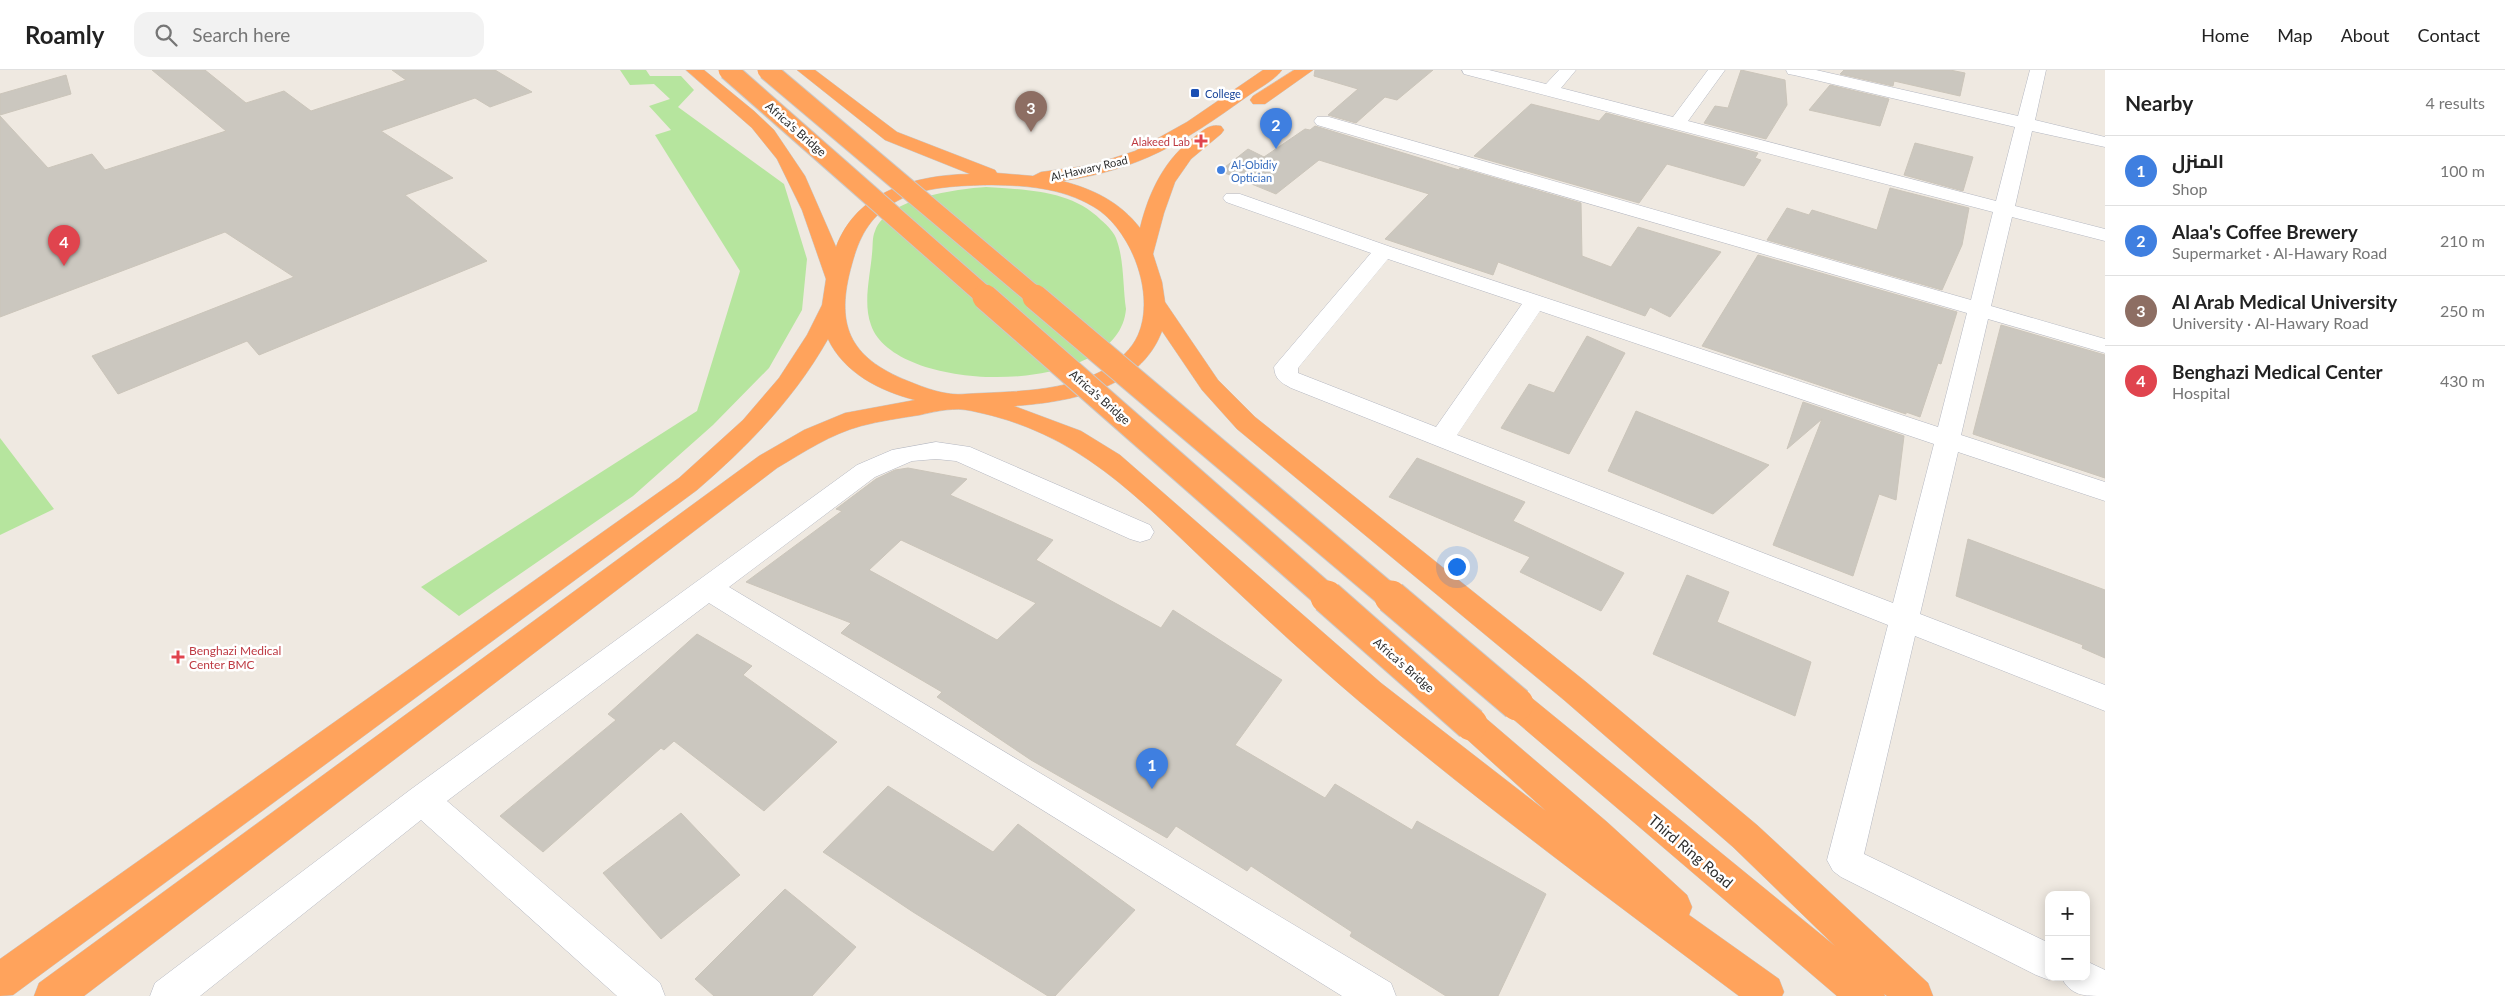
<!DOCTYPE html>
<html lang="en">
<head>
<meta charset="utf-8">
<style>
	body { margin:0; font-family:Lato,Cairo,sans-serif; background:#f2f2f2; color:#222 }
	.controls { position:absolute; right:15px; bottom:15px; display:grid; overflow:hidden; border-radius:10px; box-shadow:0 2px 12px #0003 }
	.controls button { width:45px; height:45px; display:grid; place-items:center; padding:0; border:0; border-bottom:1px solid #e0e0e0; background:#fff; color:#222; font:25px sans-serif }
	.you { position:absolute; left:1456px; top:496px; width:18px; height:18px; margin:-12px; border:4px solid #fff; border-radius:50%; background:#1a73e8; box-shadow:0 0 0 8px #1a73e833 }
	.badge { display:grid; place-items:center; width:32px; height:32px; border-radius:50%; background:#4264fb; color:#fff; font-size:16px; font-weight:700 }
	.pin { position:absolute; translate:-50% -41px; filter:drop-shadow(0 1px 2px #0008) }
	.pin::after { content:''; position:absolute; top:26px; width:18px; height:15px; background:inherit; clip-path:polygon(0 0,100% 0,50% 100%) }
	.list { margin:0; padding:0; list-style:none }
	h2 { display:flex; justify-content:space-between; align-items:center; height:65px; margin:0; padding:0 20px; font-size:21px }
	h2 small { font-size:16px; font-weight:400; color:#767676 }
	.list li { display:grid; grid-template-columns:32px 1fr auto; gap:15px; align-items:center; box-sizing:border-box; height:70px; padding:0 20px; border-top:1px solid #e0e0e0 }
	.list b { display:block; font-size:19px; white-space:nowrap }
	.list p { margin:0; font-size:16px; white-space:nowrap; color:#767676 }
	.list em { font-size:16px; font-style:normal; color:#767676 }
	.icon { flex:none; width:28px; height:28px; fill:none; stroke:currentColor; stroke-width:2; stroke-linecap:round; stroke-linejoin:round }
	.map { position:relative; flex:none; width:2105px; height:926px; overflow:hidden }
	header { display:flex; align-items:center; gap:30px; box-sizing:border-box; height:70px; padding:0 25px; background:#fff; border-bottom:1px solid #e0e0e0 }
	header strong { font-size:24px }
	nav { display:flex; gap:28px; margin-inline-start:auto; font-size:18px }
	.search { width:350px; height:45px; background:#f2f2f2; display:flex; align-items:center; gap:12px; box-sizing:border-box; padding:0 18px; border-radius:15px; color:#767676; font-size:19px }
	main { display:flex }
	aside { flex:1; background:#fff }
	.map>svg:first-child { display:block }
	.green { fill:#b6e59e }
	.building { fill:#cbc7bf; stroke:#cbc5ba; fill-rule:evenodd }
	.lines { fill:none; stroke-linecap:round; stroke-linejoin:round }
	.minor-casing { stroke:#b4b7c1; stroke-width:1 }
	.highway-casing { stroke:#c9c9c9; stroke-width:1 }
	.minor { fill:#fff; fill-rule:evenodd }
	.highway { fill:#ffa35c; fill-rule:evenodd }
	.highway-bridge-far2-casing { stroke:#c9c9c9; stroke-width:21; stroke-linecap:butt }
	.highway-bridge-far1-casing { stroke:#c9c9c9; stroke-width:27; stroke-linecap:butt }
	.highway-bridge-casing { stroke:#c9c9c9; stroke-width:35; stroke-linecap:butt }
	.highway-bridge-far2 { stroke:#ffa35c; stroke-width:19 }
	.highway-bridge-far1 { stroke:#ffa35c; stroke-width:25 }
	.highway-bridge { stroke:#ffa35c; stroke-width:33 }
	.transit-dot { fill:#1a4fb4; stroke:#fff; stroke-width:2 }
	.health-dot { fill:#e0444e; stroke:#fff; stroke-width:2 }
	.shop-dot { fill:#3f7fe0; stroke:#fff; stroke-width:2 }
	.labels { text-anchor:middle; dominant-baseline:central; stroke-width:5; stroke-linejoin:round; paint-order:stroke }
	.far-transit-label { font-size:11px; fill:#164399; stroke:#fff; text-anchor:start }
	.far-health-label { font-size:11px; fill:#be3a42; stroke:#fff; text-anchor:end }
	.far-shop-label { font-size:11px; fill:#366cbe; stroke:#fff; text-anchor:start }
	.far-street-label { font-size:11px; fill:#2e2e2e; stroke:#fff }
	.street-label { font-size:12px; fill:#2e2e2e; stroke:#fff }
	.health-label { font-size:12px; fill:#be3a42; stroke:#fff; text-anchor:start }
	.near-street-label { font-size:15px; fill:#2e2e2e; stroke:#fff }
</style>
</head>
<body>
<header>
<strong>Roamly</strong>
<div class="search"><svg class="icon" aria-label="search" viewBox="0 0 24 24"><circle cx="10" cy="10" r="6"/><path d="M15 15l6 6"/></svg>Search here</div>
<nav><a>Home</a><a>Map</a><a>About</a><a>Contact</a></nav>
</header>
<main>
<div class="map">
<svg width="2105" height="926" viewBox="0 0 2105 926">
	<rect width="100%" height="100%" fill="#efe9e1"/>
	<!-- green -->
	<path class="green" d="M 620,0 L 646,0 L 650,6 L 681,6 L 694,20 L 678,37 L 784,114 L 807,189 L 802,240 L 769,298 L 713,355 L 633,426 L 459,546 L 421,517 L 697,341 L 740,201 L 655,65 L 671,60 L 649,36 L 670,29 L 654,14 L 630,15 Z
		M 986,117 C 1027,120 1071,120 1101,150 C 1107,155 1115,163 1117,171 C 1124,190 1123,219 1126,239 C 1119,328 895,326 871,255 C 863,233 870,207 872,184 C 873,177 872,167 875,161 C 887,128 957,119 986,117 Z
		M 0,368 L 54,439 L 0,465 Z"/>
	<!-- building -->
	<path class="building" d="M 152,0 L 205,0 L 246,33 L 284,21 L 311,41 L 406,10 L 392,0 L 495,0 L 532,22 L 490,37 L 475,28 L 381,61 L 453,108 L 405,125 L 487,191 L 259,285 L 247,271 L 118,324 L 92,286 L 294,207 L 225,162 L 0,247 L 0,46 L 48,98 L 92,84 L 105,100 L 226,61 Z
		M 1315,0 L 1433,0 L 1397,30 L 1385,27 L 1356,53 L 1328,45 L 1358,19 L 1314,6 Z
		M 1741,0 L 1785,10 L 1787,35 L 1766,69 L 1704,53 L 1715,36 L 1728,38 Z
		M 1844,0 L 1950,0 L 1965,3 L 1960,26 L 1894,11 L 1893,16 L 1840,4 Z
		M 66,5 L 71,24 L 0,45 L 0,24 Z
		M 1830,15 L 1889,29 L 1880,56 L 1809,40 Z
		M 1531,34 L 1599,51 L 1606,43 L 1758,83 L 1755,88 L 1761,90 L 1744,116 L 1667,94 L 1639,133 L 1474,86 Z
		M 1315,56 L 1459,100 L 1460,98 L 1581,133 L 1582,186 L 1611,197 L 1638,157 L 1721,182 L 1670,247 L 1650,237 L 1645,246 L 1498,192 L 1493,205 L 1385,169 L 1429,124 L 1319,90 L 1276,124 L 1220,101 L 1248,79 L 1264,87 L 1305,59 L 1310,60 Z
		M 1915,73 L 1973,87 L 1963,121 L 1904,105 Z
		M 1890,118 L 1969,138 L 1962,175 L 1942,220 L 1767,170 L 1787,138 L 1809,145 L 1812,140 L 1877,160 Z
		M 1758,185 L 1957,242 L 1941,294 L 1938,293 L 1920,347 L 1906,342 L 1906,344 L 1702,276 Z
		M 2001,255 L 2105,285 L 2105,408 L 1973,364 Z
		M 1587,266 L 1625,283 L 1569,384 L 1501,358 L 1529,314 L 1554,323 Z
		M 1803,332 L 1904,366 L 1896,430 L 1879,424 L 1853,506 L 1773,475 L 1822,349 L 1787,379 Z
		M 1636,341 L 1769,395 L 1713,444 L 1608,401 Z
		M 1417,388 L 1525,432 L 1513,451 L 1624,503 L 1601,541 L 1520,502 L 1530,487 L 1389,427 Z
		M 908,398 L 967,409 L 950,425 L 1053,470 L 1036,490 L 1161,558 L 1173,540 L 1282,610 L 1235,675 L 1325,728 L 1335,714 L 1412,760 L 1417,751 L 1546,824 L 1498,926 L 1446,926 L 1350,866 L 1352,862 L 1251,796 L 1247,801 L 1176,756 L 1167,768 L 1031,690 L 937,627 L 942,622 L 841,563 L 851,553 L 746,512 L 842,441 L 836,439 L 876,409 L 895,400 ZM 901,470 L 1036,533 L 997,570 L 869,500 Z
		M 1968,469 L 2105,520 L 2105,588 L 2082,578 L 2083,575 L 1956,526 Z
		M 1687,505 L 1729,522 L 1717,552 L 1811,592 L 1795,646 L 1653,584 Z
		M 697,564 L 752,596 L 743,605 L 837,672 L 764,741 L 674,671 L 664,680 L 661,678 L 543,782 L 500,746 L 616,650 L 608,644 Z
		M 888,716 L 993,782 L 1018,754 L 1135,840 L 1055,926 L 1048,926 L 913,842 L 823,782 Z
		M 681,743 L 740,805 L 661,869 L 603,803 Z
		M 785,819 L 856,877 L 812,926 L 714,926 L 695,909 Z"/>
	<g class="lines">
		<defs>
			<path id="minor" d="M 1462,0 L 1489,0 L 1546,14 L 1559,0 L 1576,0 L 1561,18 L 1673,47 L 1708,0 L 1725,0 L 1688,51 L 1996,131 L 2015,57 L 1794,5 L 1788,4 L 1786,0 L 1816,0 L 2018,46 L 2030,0 L 2046,0 L 2035,50 L 2105,67 L 2105,77 L 2032,61 L 2015,136 L 2105,159 L 2105,171 L 2012,147 L 1991,236 L 2105,269 L 2105,283 L 1988,249 L 1961,365 L 2105,412 L 2105,431 L 1958,382 L 1920,544 L 2105,615 L 2105,641 L 1915,566 L 1864,784 L 2049,873 L 2049,907 L 2056,907 L 2049,910 L 2036,905 L 1841,807 L 1833,801 L 1827,790 L 1888,555 L 1291,318 C 1280,312 1275,309 1274,297 L 1278,292 L 1371,183 L 1226,132 L 1223,128 L 1226,124 L 1240,124 L 1391,177 L 1938,357 L 1967,243 L 1317,55 L 1314,51 L 1317,47 L 1329,47 L 1971,230 L 1993,142 L 1464,4 ZM 1388,189 L 1522,234 L 1436,357 L 1298,303 L 1298,298 ZM 1540,241 L 1934,374 L 1893,533 L 1457,365 Z
				M 936,372 L 970,377 L 1150,455 L 1154,462 L 1150,469 L 1140,472 L 1130,469 L 956,391 L 936,389 L 912,391 L 875,407 L 729,517 L 1391,913 L 1396,926 L 1342,926 L 709,533 L 447,731 L 660,913 L 665,926 L 617,926 L 421,750 L 200,926 L 150,926 L 155,913 L 410,720 L 857,395 L 892,380 Z
				M 2086,891 L 2105,900 L 2105,926 C 2083,926 2071,926 2061,907 L 2086,907 Z"/>
			<path id="highway" d="M 686,0 L 704,0 L 754,41 L 774,60 L 805,106 L 836,177 C 857,121 915,105 970,104 L 885,70 L 797,0 L 815,0 L 897,62 L 995,100 L 997,103 L 1033,106 L 1041,102 L 1092,95 L 1135,81 L 1187,52 L 1263,0 L 1282,0 C 1274,11 1257,19 1245,28 C 1184,72 1139,100 1062,111 C 1093,119 1120,132 1140,158 C 1149,121 1165,88 1197,65 C 1206,58 1211,54 1221,56 L 1224,60 L 1221,64 L 1191,89 L 1175,112 L 1164,143 L 1153,184 L 1162,212 L 1165,232 L 1218,310 L 1255,347 L 1586,612 L 1757,755 L 1928,913 L 1933,926 L 1887,926 L 1884,924 L 1885,926 L 1837,926 L 1506,643 L 1501,634 L 1506,625 L 1517,621 L 1528,625 L 1835,876 L 1733,777 L 1564,630 L 1237,359 L 1202,320 L 1162,261 C 1140,320 1069,332 1014,336 L 1081,361 L 1120,385 L 1381,613 L 1546,741 L 1460,663 L 1455,654 L 1460,645 L 1471,641 L 1482,645 L 1607,752 L 1687,825 L 1692,837 L 1689,845 L 1779,909 L 1784,922 L 1782,926 L 1739,926 C 1611,830 1482,735 1360,632 C 1309,589 1260,543 1211,497 C 1136,426 1078,362 972,341 C 954,337 938,341 920,345 C 901,348 880,351 861,356 C 831,364 804,382 777,398 L 84,926 L 34,926 L 39,913 L 759,386 L 804,360 L 845,343 L 915,330 C 880,321 844,303 828,269 C 794,329 749,375 697,420 L 13,925 L 0,926 L 0,889 L 679,408 L 743,350 L 779,308 L 807,265 L 822,235 L 826,209 L 802,140 L 777,89 L 752,58 ZM 985,115 C 1022,115 1061,117 1094,137 C 1131,159 1156,224 1138,265 C 1132,279 1119,290 1107,298 C 1065,323 1012,321 965,324 C 946,326 925,318 908,311 C 848,287 835,254 852,194 C 859,168 869,148 892,134 C 919,117 954,116 985,115 Z
				M 1294,0 L 1313,0 L 1265,34 L 1253,34 L 1250,30 L 1253,26 Z"/>
		</defs>
		<!-- minor casing -->
		<use href="#minor" class="minor-casing"/>
		<!-- highway casing -->
		<use href="#highway" class="highway-casing"/>
		<!-- minor -->
		<use href="#minor" class="minor"/>
		<!-- highway -->
		<use href="#highway" class="highway"/>
		<defs>
			<path id="highway-bridge-far2" d="M 728,0 L 987,228
				M 767,0 L 1037,228"/>
			<path id="highway-bridge-far1" d="M 985,227 L 1329,529
				M 1035,227 L 1392,529"/>
			<path id="highway-bridge" d="M 1327,527 L 1471,654
				M 1391,527 L 1517,634"/>
		</defs>
		<!-- highway-bridge-far2 casing -->
		<use href="#highway-bridge-far2" class="highway-bridge-far2-casing"/>
		<!-- highway-bridge-far1 casing -->
		<use href="#highway-bridge-far1" class="highway-bridge-far1-casing"/>
		<!-- highway-bridge casing -->
		<use href="#highway-bridge" class="highway-bridge-casing"/>
		<!-- highway-bridge-far2 -->
		<use href="#highway-bridge-far2" class="highway-bridge-far2"/>
		<!-- highway-bridge-far1 -->
		<use href="#highway-bridge-far1" class="highway-bridge-far1"/>
		<!-- highway-bridge -->
		<use href="#highway-bridge" class="highway-bridge"/>
	</g>
	<!-- markers -->
	<rect class="transit-dot" x="1190" y="18" width="10" height="10" rx="2.5"/>
	<g class="health-dot">
		<path d="M1198.5 63.5h5v5h5v5h-5v5h-5v-5h-5v-5h5z"/>
		<path d="M175.5 579.5h5v5h5v5h-5v5h-5v-5h-5v-5h5z"/>
	</g>
	<circle class="shop-dot" cx="1221" cy="100" r="5"/>
	<g class="labels">
		<!-- far-transit labels -->
		<g class="far-transit-label">
			<text x="1205" y="23">College</text>
		</g>
		<!-- far-health labels -->
		<g class="far-health-label">
			<text x="1190" y="71">Alakeed Lab</text>
		</g>
		<!-- far-shop labels -->
		<g class="far-shop-label">
			<text x="1231" y="94">Al-Obidiy<tspan x="1231" dy="13">Optician</tspan></text>
		</g>
		<!-- far-street labels -->
		<g class="far-street-label">
			<text transform="translate(1089 98) rotate(-13)">Al-Hawary Road</text>
		</g>
		<!-- street labels -->
		<g class="street-label">
			<text transform="translate(796 59) rotate(41)">Africa's Bridge</text>
			<text transform="translate(1100 327) rotate(41)">Africa's Bridge</text>
			<text transform="translate(1404 595) rotate(41)">Africa's Bridge</text>
		</g>
		<!-- health labels -->
		<g class="health-label">
			<text x="189" y="580">Benghazi Medical<tspan x="189" dy="14">Center BMC</tspan></text>
		</g>
		<!-- near-street labels -->
		<g class="near-street-label">
			<text transform="translate(1691 781) rotate(40)">Third Ring Road</text>
		</g>
	</g>
</svg>
<div class="controls">
<button>+</button>
<button>−</button>
</div>
<div class="you"></div>
<div class="pin badge" style="left:1152px;top:719px;background:#3f7fe0">1</div>
<div class="pin badge" style="left:1276px;top:79px;background:#3f7fe0">2</div>
<div class="pin badge" style="left:1031px;top:62px;background:#8d6e63">3</div>
<div class="pin badge" style="left:64px;top:196px;background:#e0444e">4</div>
</div>
<aside>
<h2>Nearby<small>4 results</small></h2>
<ul class="list">
<li><span class="badge" style="background:#3f7fe0">1</span><div><b>المنزل</b><p>Shop</p></div><em>100 m</em></li>
<li><span class="badge" style="background:#3f7fe0">2</span><div><b>Alaa's Coffee Brewery</b><p>Supermarket · Al-Hawary Road</p></div><em>210 m</em></li>
<li><span class="badge" style="background:#8d6e63">3</span><div><b>Al Arab Medical University</b><p>University · Al-Hawary Road</p></div><em>250 m</em></li>
<li><span class="badge" style="background:#e0444e">4</span><div><b>Benghazi Medical Center</b><p>Hospital</p></div><em>430 m</em></li>
</ul>
</aside>
</main>
</body>
</html>
